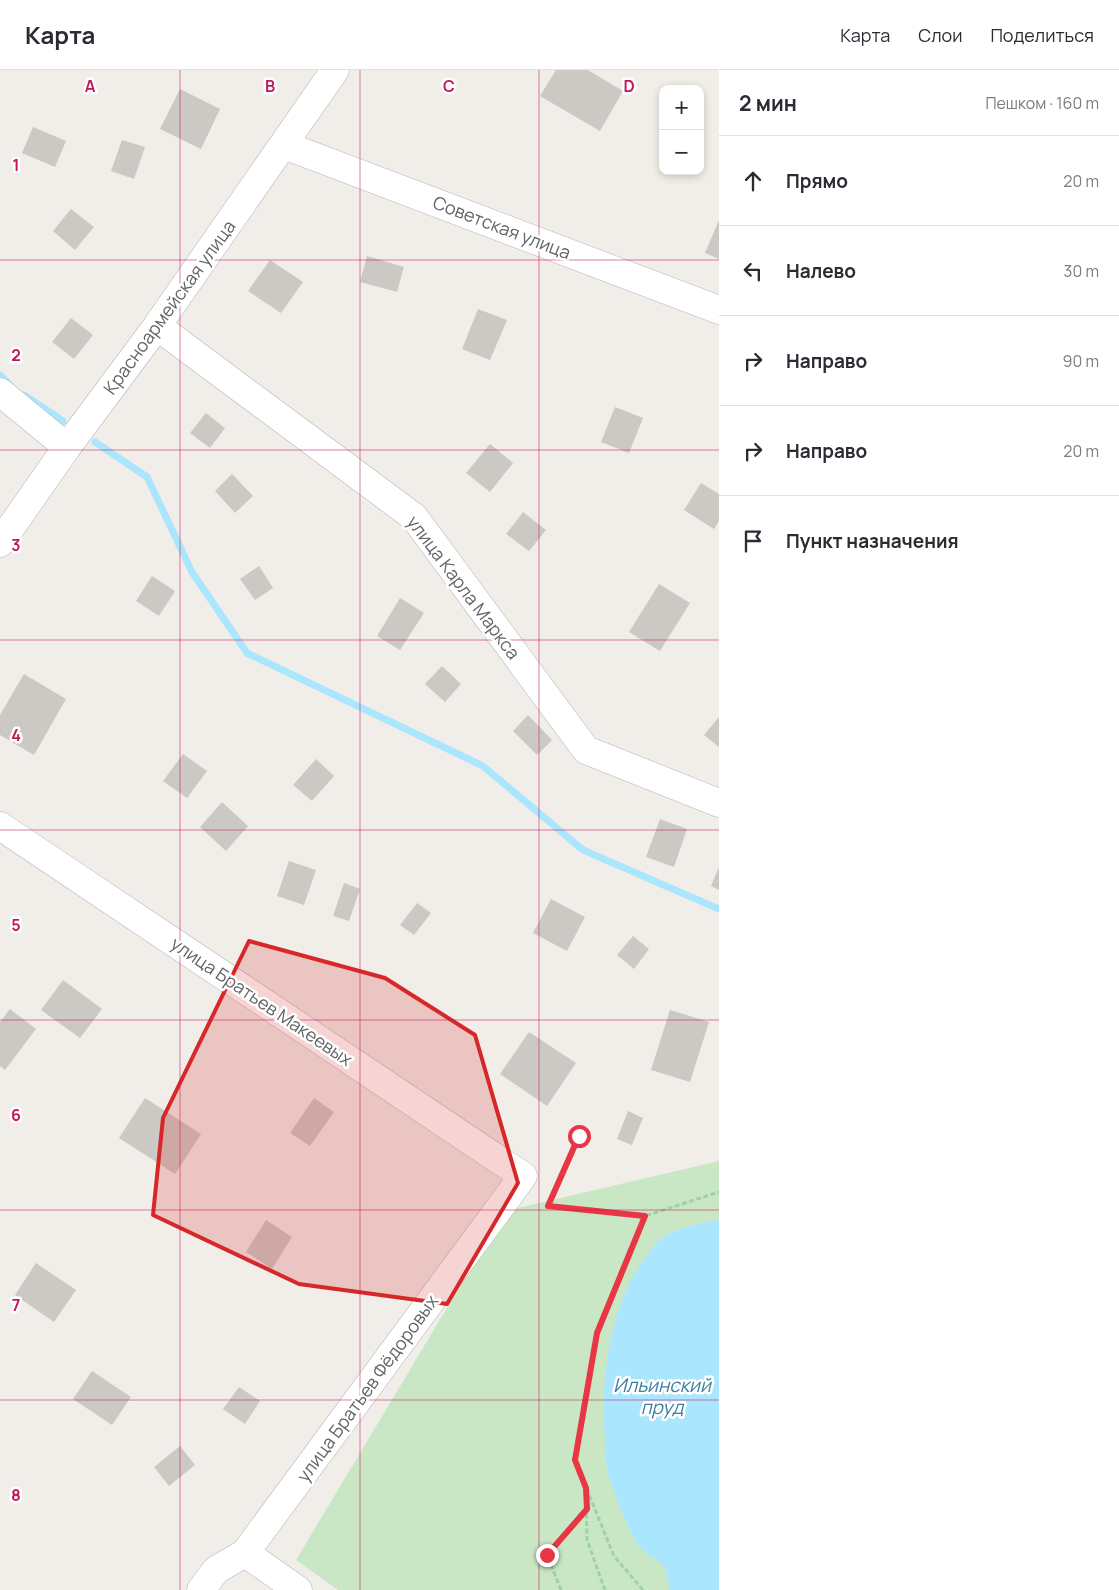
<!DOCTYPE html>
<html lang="ru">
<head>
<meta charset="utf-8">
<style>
	body { margin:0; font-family:Manrope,sans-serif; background:#f2f2f3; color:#2b2b33 }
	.controls { position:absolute; right:15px; top:15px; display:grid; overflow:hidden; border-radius:10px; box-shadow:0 2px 8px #0003 }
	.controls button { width:45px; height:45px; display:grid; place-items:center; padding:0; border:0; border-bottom:1px solid #e1e1e2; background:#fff; color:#2b2b33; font:25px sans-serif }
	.stop { position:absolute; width:15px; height:15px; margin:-11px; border:4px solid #e83644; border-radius:50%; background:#fff }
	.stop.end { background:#e83644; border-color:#fff; box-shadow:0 1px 5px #0008 }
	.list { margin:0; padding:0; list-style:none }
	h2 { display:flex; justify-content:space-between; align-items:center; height:65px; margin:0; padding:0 20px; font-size:21px }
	h2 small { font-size:16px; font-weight:400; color:#7c7c81 }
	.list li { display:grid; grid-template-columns:32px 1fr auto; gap:15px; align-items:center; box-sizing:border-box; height:90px; padding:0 20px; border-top:1px solid #e1e1e2 }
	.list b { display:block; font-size:19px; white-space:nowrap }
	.list em { font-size:16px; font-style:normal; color:#7c7c81 }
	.icon { flex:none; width:28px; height:28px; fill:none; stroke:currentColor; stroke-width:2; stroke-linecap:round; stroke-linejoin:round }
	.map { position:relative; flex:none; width:719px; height:1520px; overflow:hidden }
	header { display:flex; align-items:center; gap:30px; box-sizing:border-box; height:70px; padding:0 25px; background:#fff; border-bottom:1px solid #e1e1e2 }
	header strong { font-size:24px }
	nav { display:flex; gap:28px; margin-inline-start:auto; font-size:18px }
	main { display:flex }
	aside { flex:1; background:#fff }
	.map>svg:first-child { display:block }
	.green { fill:#cae7c5 }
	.water { fill:#aae6fe }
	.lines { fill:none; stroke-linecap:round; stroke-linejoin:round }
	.stream { stroke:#aae6fe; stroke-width:7 }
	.building { fill:#ccc8c4 }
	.minor-casing { stroke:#b3b6b9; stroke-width:29 }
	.path { stroke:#a2d0a7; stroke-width:3; stroke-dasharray:5 2.5; stroke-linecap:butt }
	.minor { stroke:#fff; stroke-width:28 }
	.route { stroke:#e83644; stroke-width:6 }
	.marked { fill:#d62828; fill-opacity:0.2; stroke:#d62828; stroke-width:4; stroke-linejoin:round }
	.grid { fill:none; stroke:#c2185b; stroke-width:1; stroke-opacity:0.55 }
	.labels { text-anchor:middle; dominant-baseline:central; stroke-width:5; stroke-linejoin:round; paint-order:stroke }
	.street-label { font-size:18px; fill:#5f6467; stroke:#fff }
	.water-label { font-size:19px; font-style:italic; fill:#3f7d9f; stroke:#fff }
	.grid-label { font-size:16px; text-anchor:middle; font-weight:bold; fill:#c2185b; stroke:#fff; stroke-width:5; stroke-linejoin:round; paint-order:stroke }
</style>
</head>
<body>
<header>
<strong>Карта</strong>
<nav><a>Карта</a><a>Слои</a><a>Поделиться</a></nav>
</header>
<main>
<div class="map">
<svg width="719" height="1520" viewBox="0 0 719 1520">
	<rect width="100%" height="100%" fill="#f1ede8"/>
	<!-- green -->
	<path class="green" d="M 719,1091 L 719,1520 L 338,1520 L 296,1490 L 505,1141 Z"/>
	<!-- water -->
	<path class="water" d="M 719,1150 L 719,1520 L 670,1520 C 667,1514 668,1508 666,1502 C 662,1489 646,1486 639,1476 C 628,1461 615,1425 609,1407 C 605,1396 606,1381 605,1369 C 600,1302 611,1217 662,1168 C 672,1159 705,1152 719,1150 Z"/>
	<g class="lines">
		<!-- stream -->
		<path class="stream" d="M 0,305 L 11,316
			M 24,325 L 63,351
			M 95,372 L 147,407 L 192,502 L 247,583 L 483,696 L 583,780 L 719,839"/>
	</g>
	<!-- building -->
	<path class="building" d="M 556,0 L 588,0 L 623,21 L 600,61 L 540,26 Z
		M 180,19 L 220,39 L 201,79 L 160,59 Z
		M 33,57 L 66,71 L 55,97 L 22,83 Z
		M 122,70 L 145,77 L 134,109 L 111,101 Z
		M 71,139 L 94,157 L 75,180 L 53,161 Z
		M 719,150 L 719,189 L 705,183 Z
		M 367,186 L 404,197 L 397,222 L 360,212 Z
		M 270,190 L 303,212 L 281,243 L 248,221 Z
		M 478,239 L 507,250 L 490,290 L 462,279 Z
		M 71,248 L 93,265 L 74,289 L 52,272 Z
		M 615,337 L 643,348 L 629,383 L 601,372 Z
		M 206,343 L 225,358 L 210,378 L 190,363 Z
		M 490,374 L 513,393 L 490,422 L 466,403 Z
		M 232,404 L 253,426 L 235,443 L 215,421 Z
		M 701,413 L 719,424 L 719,451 L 714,459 L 684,440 Z
		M 523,442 L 546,460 L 529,481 L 506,464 Z
		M 259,496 L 273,518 L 255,530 L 240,509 Z
		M 152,506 L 175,521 L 159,546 L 136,531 Z
		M 659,514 L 690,533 L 660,581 L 629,562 Z
		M 400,528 L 424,543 L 400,580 L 377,566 Z
		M 442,596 L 461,614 L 445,632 L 425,614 Z
		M 24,604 L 66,629 L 34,685 L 0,665 L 0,645 Z
		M 528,645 L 552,670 L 537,685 L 513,661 Z
		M 719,647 L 719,677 L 704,665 Z
		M 183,684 L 207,701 L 187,728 L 163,711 Z
		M 316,689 L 334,706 L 312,731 L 293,715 Z
		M 222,732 L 248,756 L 226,781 L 200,757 Z
		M 660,749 L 687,759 L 674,797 L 646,787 Z
		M 289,791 L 316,800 L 304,835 L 277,826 Z
		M 719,797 L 719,820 L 711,816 Z
		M 344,813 L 360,819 L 349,851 L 333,846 Z
		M 551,829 L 585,847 L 567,881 L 533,863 Z
		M 417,833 L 431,843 L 414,865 L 400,855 Z
		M 633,866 L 649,879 L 634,899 L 617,885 Z
		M 63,910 L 102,939 L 80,968 L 41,940 Z
		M 10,939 L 36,959 L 5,1000 L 0,996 L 0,952 Z
		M 670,940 L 709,952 L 690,1012 L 651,1000 Z
		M 529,962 L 576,993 L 547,1036 L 500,1004 Z
		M 145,1028 L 201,1064 L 175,1104 L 119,1068 Z
		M 314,1028 L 334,1042 L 310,1076 L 290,1063 Z
		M 628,1041 L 643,1048 L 632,1075 L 617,1069 Z
		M 266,1150 L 292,1167 L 272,1199 L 246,1182 Z
		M 36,1193 L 76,1220 L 54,1252 L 15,1225 Z
		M 92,1301 L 131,1327 L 112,1355 L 73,1329 Z
		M 239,1317 L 260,1331 L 245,1354 L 223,1339 Z
		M 180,1376 L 195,1395 L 169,1416 L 154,1397 Z"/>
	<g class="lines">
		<defs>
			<path id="minor" d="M 284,75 L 719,240
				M 157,256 L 414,447 L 586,680 L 719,733
				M 0,322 L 67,377
				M 0,473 L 67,377 L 157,256 L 335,0
				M 0,756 L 523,1106 L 245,1483 L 216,1500 L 201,1520
				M 245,1483 L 298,1520"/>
		</defs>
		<!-- minor casing -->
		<use href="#minor" class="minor-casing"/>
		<!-- path -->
		<path class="path" d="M 579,1066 L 548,1135 L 645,1146
			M 586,1421 L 587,1470 L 605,1520
			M 561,1520 L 547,1485 L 586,1440
			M 643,1520 L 614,1486 L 575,1390 L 597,1263 L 645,1146 L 719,1122"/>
		<!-- minor -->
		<use href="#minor" class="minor"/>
	</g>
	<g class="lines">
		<!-- route -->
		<path class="route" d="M 547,1485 L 587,1439 L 586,1418 L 575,1390 L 597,1263 L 645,1146 L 548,1136 L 579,1066"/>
	</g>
	<!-- marked area -->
	<path class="marked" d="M 249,871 L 385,908 L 475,965 L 518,1113 L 447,1234 L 299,1214 L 153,1145 L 163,1048 Z"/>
	<!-- grid -->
	<path class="grid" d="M 180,0 L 180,1520M 360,0 L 360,1520M 539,0 L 539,1520M 0,190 L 719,190M 0,380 L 719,380M 0,570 L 719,570M 0,760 L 719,760M 0,950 L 719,950M 0,1140 L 719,1140M 0,1330 L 719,1330"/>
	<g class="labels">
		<!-- street labels -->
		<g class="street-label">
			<text transform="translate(502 157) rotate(21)">Советская улица</text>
			<text transform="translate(169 237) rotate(-54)">Красноармейская улица</text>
			<text transform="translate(464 517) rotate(53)">улица Карла Маркса</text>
			<text transform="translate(262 931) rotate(34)">улица Братьев Макеевых</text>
			<text transform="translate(367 1318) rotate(-54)">улица Братьев Фёдоровых</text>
		</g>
		<!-- water labels -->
		<g class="water-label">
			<text x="662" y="1315">Ильинский<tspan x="662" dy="22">пруд</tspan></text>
		</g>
	</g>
	<g class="grid-label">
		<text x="90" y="22">A</text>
		<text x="270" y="22">B</text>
		<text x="449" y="22">C</text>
		<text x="629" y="22">D</text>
		<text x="16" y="101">1</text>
		<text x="16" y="291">2</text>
		<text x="16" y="481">3</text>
		<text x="16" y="671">4</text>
		<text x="16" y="861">5</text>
		<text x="16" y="1051">6</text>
		<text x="16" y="1241">7</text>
		<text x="16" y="1431">8</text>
	</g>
</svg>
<div class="controls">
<button>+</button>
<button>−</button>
</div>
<div class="stop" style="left:579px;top:1066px"></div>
<div class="stop end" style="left:547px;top:1485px"></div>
</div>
<aside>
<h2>2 мин<small>Пешком · 160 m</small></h2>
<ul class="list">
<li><svg class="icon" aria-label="ahead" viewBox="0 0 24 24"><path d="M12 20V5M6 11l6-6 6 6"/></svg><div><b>Прямо</b></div><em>20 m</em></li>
<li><svg class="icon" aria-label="left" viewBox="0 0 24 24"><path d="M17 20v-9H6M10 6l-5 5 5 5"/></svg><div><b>Налево</b></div><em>30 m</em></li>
<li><svg class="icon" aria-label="right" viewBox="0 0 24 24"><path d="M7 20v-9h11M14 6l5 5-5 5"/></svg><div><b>Направо</b></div><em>90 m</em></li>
<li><svg class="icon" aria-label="right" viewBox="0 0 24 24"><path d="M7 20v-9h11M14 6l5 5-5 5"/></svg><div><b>Направо</b></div><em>20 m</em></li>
<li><svg class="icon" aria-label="arrive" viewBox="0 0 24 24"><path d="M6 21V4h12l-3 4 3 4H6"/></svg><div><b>Пункт назначения</b></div></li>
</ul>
</aside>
</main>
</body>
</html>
